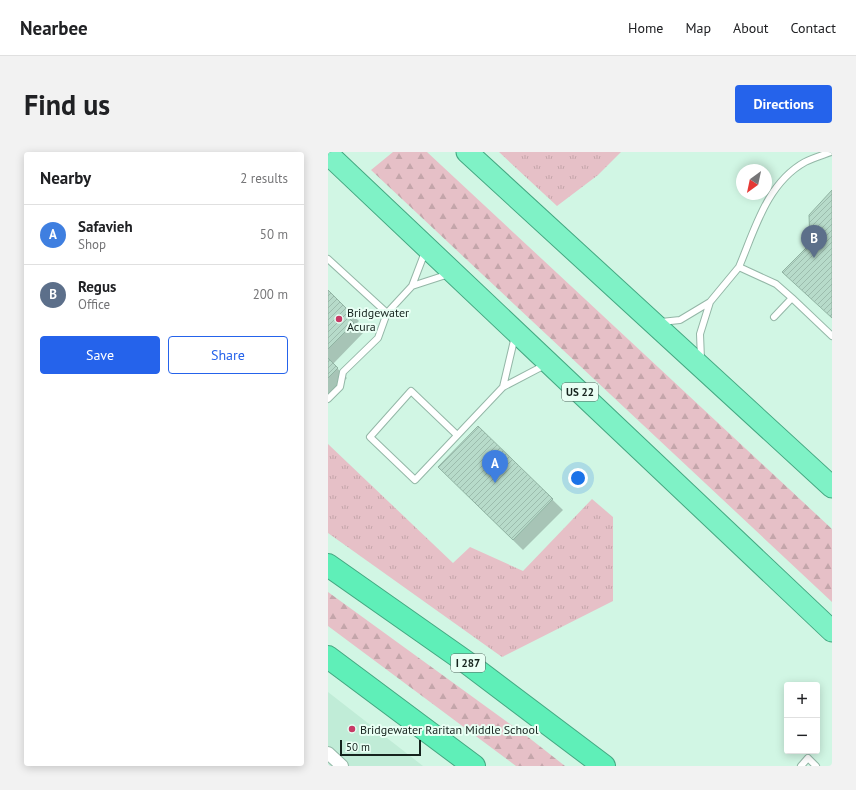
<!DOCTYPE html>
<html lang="en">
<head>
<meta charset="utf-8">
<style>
	body { margin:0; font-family:"PT Sans",sans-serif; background:#f2f2f2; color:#202124 }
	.controls { position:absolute; right:12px; bottom:12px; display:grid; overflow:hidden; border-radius:4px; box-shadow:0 2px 10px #0003 }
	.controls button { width:36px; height:36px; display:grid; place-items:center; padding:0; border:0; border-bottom:1px solid #e0e0e0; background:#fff; color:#202124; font:20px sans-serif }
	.compass { position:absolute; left:408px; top:12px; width:36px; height:36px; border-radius:50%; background:#fff; box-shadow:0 2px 10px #0003; rotate:213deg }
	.scale { position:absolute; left:12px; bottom:10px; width:81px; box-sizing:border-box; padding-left:4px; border:2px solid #15231d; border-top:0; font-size:11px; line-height:14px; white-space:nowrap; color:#15231d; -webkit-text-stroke:3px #e9fff4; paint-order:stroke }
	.you { position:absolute; left:250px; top:326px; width:14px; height:14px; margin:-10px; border:3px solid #fff; border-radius:50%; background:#1a73e8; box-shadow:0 0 0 6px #1a73e833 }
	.badge { display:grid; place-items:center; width:26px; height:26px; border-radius:50%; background:#2563eb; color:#fff; font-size:13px; font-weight:700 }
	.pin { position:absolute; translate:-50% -33px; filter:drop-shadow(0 1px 2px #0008) }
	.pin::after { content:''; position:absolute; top:21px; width:14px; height:12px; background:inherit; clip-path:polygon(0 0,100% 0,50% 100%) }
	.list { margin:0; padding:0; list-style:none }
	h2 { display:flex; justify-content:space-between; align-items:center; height:52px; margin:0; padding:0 16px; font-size:17px }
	h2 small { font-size:13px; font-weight:400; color:#757577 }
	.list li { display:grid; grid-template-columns:26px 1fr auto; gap:12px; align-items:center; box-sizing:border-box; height:60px; padding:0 16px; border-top:1px solid #e0e0e0 }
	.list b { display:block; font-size:15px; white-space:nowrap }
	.list p { margin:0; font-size:13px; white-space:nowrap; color:#757577 }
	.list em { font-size:13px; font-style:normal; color:#757577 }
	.actions { display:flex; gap:8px; padding:12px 16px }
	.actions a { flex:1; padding:9px 0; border:1px solid #2563eb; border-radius:4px; text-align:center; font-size:14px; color:#2563eb }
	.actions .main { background:#2563eb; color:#fff }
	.map { position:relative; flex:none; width:504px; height:614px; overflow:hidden; border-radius:4px }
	header { display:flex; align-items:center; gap:24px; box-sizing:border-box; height:56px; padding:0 20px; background:#fff; border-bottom:1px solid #e0e0e0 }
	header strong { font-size:19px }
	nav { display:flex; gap:22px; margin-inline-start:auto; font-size:14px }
	.intro { display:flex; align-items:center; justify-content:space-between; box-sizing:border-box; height:96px; padding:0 24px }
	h1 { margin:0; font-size:28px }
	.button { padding:10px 18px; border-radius:4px; background:#2563eb; color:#fff; font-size:14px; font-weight:700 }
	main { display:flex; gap:24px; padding:0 24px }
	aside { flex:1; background:#fff; border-radius:4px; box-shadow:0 2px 10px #0003 }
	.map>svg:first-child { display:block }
	.built { fill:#c0ecd7 }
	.grass { fill:url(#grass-tufts) }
	.forest { fill:url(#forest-firs) }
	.shadow { fill:#0003 }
	.building { fill:url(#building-hatch); stroke:#90b3a2 }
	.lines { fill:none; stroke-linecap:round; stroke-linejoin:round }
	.service-casing { stroke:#94b7a7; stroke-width:8 }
	.minor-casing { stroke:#94b7a7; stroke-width:14 }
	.trunk-casing { stroke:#45a882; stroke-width:23 }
	.motorway-casing { stroke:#45a882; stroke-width:24 }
	.service { stroke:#fff; stroke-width:6 }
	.minor { stroke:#fff; stroke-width:12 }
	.trunk { stroke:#7ff2c6; stroke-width:21 }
	.motorway { stroke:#5fefb8; stroke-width:22 }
	.poi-dot { fill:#c83a66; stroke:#e9fff4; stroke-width:1.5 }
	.labels { text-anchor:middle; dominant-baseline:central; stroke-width:4; stroke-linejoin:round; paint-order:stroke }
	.shield { fill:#e9fff4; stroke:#55655e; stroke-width:1 }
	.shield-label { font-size:11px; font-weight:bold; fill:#15231d }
	.poi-label { font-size:12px; fill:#15231d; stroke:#e9fff4; text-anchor:start }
</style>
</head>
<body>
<header>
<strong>Nearbee</strong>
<nav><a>Home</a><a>Map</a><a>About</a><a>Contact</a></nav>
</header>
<div class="intro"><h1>Find us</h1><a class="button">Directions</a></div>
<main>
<aside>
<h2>Nearby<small>2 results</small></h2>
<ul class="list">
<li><span class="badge" style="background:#3f7fe0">A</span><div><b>Safavieh</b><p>Shop</p></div><em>50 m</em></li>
<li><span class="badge" style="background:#5c6f8a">B</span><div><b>Regus</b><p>Office</p></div><em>200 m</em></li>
</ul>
<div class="actions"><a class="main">Save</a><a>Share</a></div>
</aside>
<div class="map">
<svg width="504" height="614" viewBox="0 0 504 614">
	<defs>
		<pattern id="grass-tufts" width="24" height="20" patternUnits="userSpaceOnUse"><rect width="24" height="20" fill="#e6c0c7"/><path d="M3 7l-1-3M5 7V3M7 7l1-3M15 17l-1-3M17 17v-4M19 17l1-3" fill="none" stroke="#c4a5aa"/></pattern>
		<pattern id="forest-firs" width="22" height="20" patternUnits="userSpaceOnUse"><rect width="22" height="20" fill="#e6c0c7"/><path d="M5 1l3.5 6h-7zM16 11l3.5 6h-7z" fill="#c4a5aa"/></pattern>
		<pattern id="building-hatch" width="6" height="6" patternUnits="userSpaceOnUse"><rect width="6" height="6" fill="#b7dbca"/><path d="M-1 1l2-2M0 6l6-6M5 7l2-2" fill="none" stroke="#9cbcad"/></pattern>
	</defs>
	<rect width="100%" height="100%" fill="#d1f6e4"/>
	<!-- built -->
	<path class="built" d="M 0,540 L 95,614 L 0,614 Z"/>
	<!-- grass -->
	<path class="grass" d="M 171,0 L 293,0 L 270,23 L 229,54 Z
		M 0,292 L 125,411 L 142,395 L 195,419 L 264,347 L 285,365 L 285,449 L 174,505 L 0,381 Z"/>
	<!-- forest -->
	<path class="forest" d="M 65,0 L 99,0 L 504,377 L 504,450 L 43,18 Z
		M 0,440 L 200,585 L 237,614 L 188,614 L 0,474 Z"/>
	<!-- shadow -->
	<path class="shadow" d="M 0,140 L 31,169 L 27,173 L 35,181 L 5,212 L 19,226 L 0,246 Z
		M 150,275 L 235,358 L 195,398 L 111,315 Z"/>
	<!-- building -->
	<path class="building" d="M 504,38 L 504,166 L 454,120 L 482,92 L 481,63 Z
		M 0,138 L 21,159 L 18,163 L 26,171 L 0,197 Z
		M 0,206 L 10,216 L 0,226 Z
		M 150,274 L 225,347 L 185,388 L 110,315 Z"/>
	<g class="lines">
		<defs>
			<path id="service" d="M 0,107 L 59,161
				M 411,115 C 427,77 439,31 477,10 C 485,6 495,3 503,0
				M 84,134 L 121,122
				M 464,146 L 504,184
				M 333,170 L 352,168 L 382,150 L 411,115 L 448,132 L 464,146 L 446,165
				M 373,207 L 372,182 L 382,150
				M 175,235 L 187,184
				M 0,247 L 12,235 L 15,220 L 50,186 L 59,161 L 84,134 L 97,100
				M 129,283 L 83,239 L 42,285 L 87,328 L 175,235 L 217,213
				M 473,614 L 480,606 L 488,614"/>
			<path id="minor" d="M 0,601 L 14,614"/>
			<path id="trunk" d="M 139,0 L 504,335
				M 0,2 L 504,479"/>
			<path id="motorway" d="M 0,413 L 138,510 L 276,614
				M 0,505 L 146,614"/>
		</defs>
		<!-- service casing -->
		<use href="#service" class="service-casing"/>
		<!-- minor casing -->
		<use href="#minor" class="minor-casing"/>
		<!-- trunk casing -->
		<use href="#trunk" class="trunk-casing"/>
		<!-- motorway casing -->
		<use href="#motorway" class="motorway-casing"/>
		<!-- service -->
		<use href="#service" class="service"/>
		<!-- minor -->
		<use href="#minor" class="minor"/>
		<!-- trunk -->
		<use href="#trunk" class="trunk"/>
		<!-- motorway -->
		<use href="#motorway" class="motorway"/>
	</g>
	<!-- markers -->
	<g class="poi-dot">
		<circle cx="11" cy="167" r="4"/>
		<circle cx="24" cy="577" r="4"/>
	</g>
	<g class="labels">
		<!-- shield labels -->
		<g class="shield">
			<rect x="234" y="231" width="36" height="18" rx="3"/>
			<rect x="123" y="502" width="34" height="18" rx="3"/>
		</g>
		<g class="shield-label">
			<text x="252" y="240">US 22</text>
			<text x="140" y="511">I 287</text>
		</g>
		<!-- poi labels -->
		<g class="poi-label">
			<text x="19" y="160">Bridgewater<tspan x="19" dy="14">Acura</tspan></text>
			<text x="32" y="577">Bridgewater Raritan Middle School</text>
		</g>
	</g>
</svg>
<div class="controls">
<button>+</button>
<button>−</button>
</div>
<svg class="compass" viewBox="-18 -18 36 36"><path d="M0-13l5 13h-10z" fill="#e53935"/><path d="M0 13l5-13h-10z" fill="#757577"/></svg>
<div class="scale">50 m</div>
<div class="you"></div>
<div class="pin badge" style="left:167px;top:331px;background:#3f7fe0">A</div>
<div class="pin badge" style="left:486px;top:106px;background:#5c6f8a">B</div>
</div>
</main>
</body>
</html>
